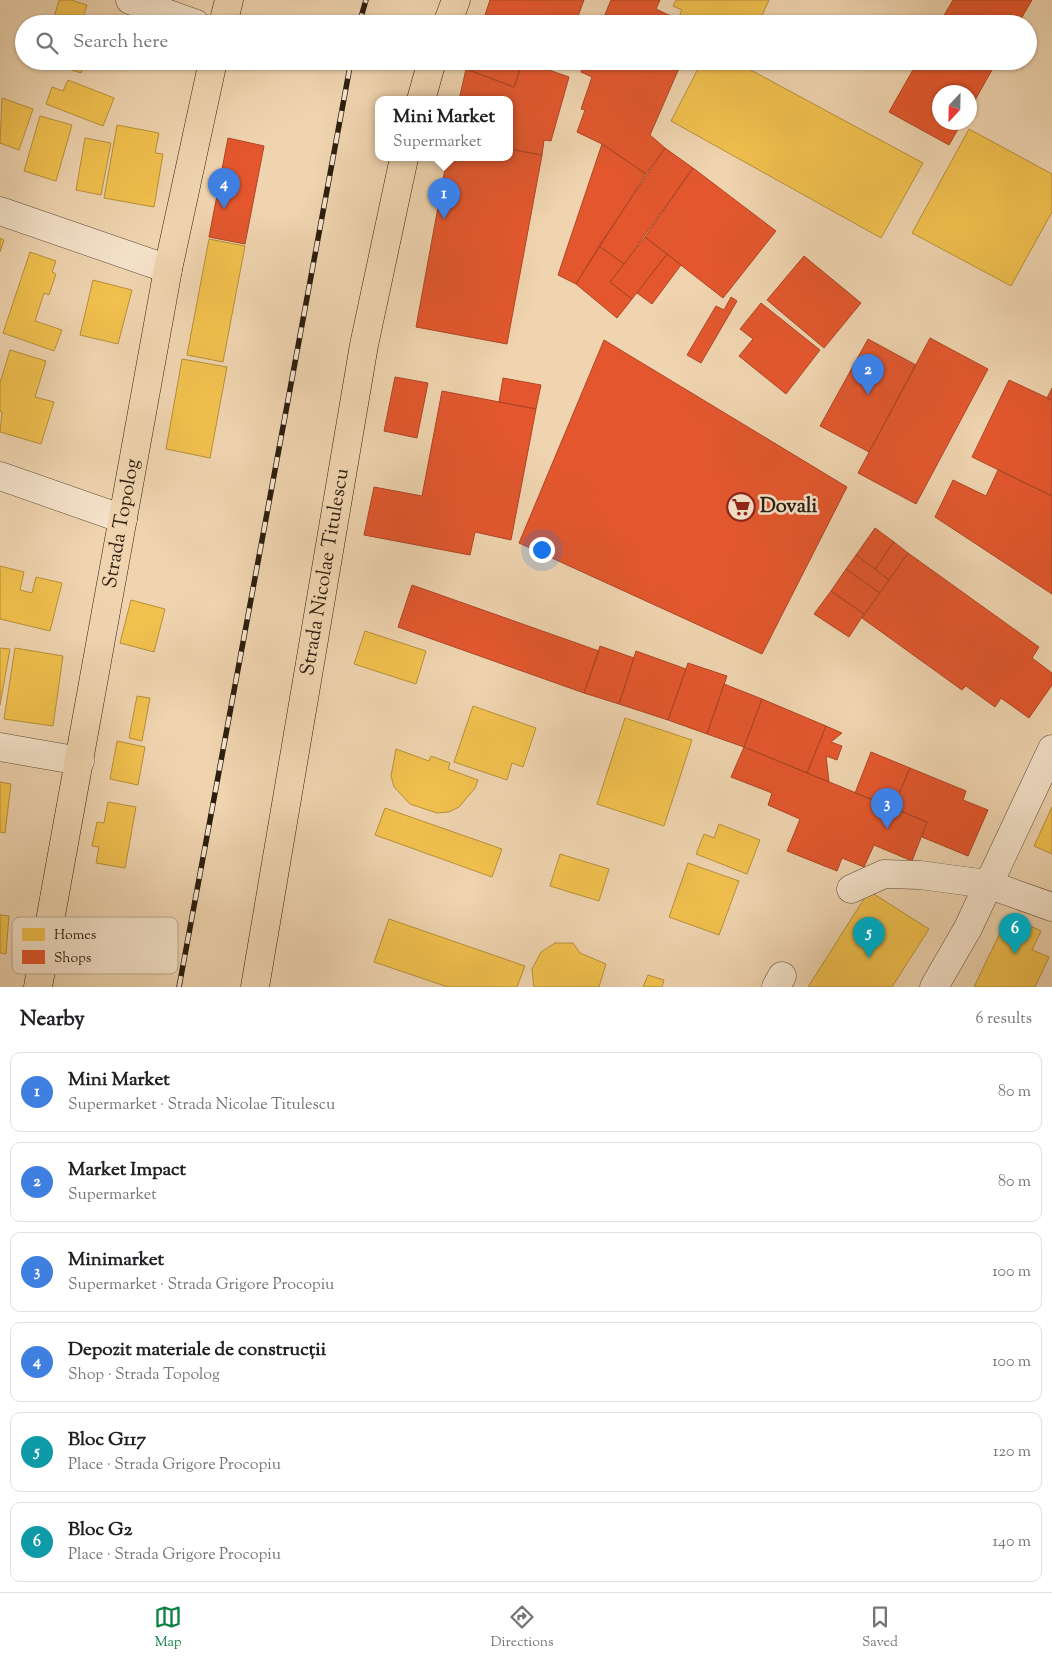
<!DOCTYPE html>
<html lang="en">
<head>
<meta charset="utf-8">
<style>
	body { margin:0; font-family:"Sorts Mill Goudy",serif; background:#f6f6f6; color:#202124 }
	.compass { position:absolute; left:932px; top:85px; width:45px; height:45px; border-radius:50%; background:#fff; box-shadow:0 1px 4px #0004; rotate:202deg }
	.you { position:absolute; left:541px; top:549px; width:18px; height:18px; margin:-12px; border:4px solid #fff; border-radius:50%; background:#1a73e8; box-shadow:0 0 0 8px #1a73e833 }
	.badge { display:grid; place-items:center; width:32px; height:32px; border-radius:50%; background:#0b8043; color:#fff; font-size:16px; font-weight:700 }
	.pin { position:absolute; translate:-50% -41px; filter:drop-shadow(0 1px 2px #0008) }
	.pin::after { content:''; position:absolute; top:26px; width:18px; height:15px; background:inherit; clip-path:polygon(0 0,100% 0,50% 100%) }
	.popup { position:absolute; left:375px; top:96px; width:138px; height:65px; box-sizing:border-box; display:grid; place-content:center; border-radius:10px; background:#fff; filter:drop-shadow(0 1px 4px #0005); font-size:16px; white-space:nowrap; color:#757577 }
	.popup b { font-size:19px; color:#202124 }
	.popup::after { content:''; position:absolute; left:50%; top:100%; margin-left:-10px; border:10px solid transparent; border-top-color:#fff }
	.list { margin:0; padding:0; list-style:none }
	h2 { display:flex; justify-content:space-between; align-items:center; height:65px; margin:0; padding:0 20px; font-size:21px }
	h2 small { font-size:16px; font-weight:400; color:#757577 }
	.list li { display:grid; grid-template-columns:32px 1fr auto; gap:15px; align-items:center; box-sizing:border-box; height:80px; margin:0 10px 10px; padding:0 10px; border:1px solid #e0e0e0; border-radius:10px }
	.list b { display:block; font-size:19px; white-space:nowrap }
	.list p { margin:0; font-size:16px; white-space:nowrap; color:#757577 }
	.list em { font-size:16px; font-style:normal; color:#757577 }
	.icon { flex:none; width:28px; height:28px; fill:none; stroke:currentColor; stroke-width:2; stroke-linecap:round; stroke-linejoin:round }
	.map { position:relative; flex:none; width:1052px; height:987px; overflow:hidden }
	.search { position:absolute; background:#fff; box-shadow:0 1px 4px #0004; left:15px; right:15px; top:15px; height:55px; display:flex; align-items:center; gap:12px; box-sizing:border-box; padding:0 18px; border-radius:28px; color:#757577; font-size:19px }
	.sheet { height:605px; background:#fff }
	nav { display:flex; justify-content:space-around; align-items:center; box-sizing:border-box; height:70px; border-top:1px solid #e0e0e0; background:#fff; font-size:14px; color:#757577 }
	nav a { display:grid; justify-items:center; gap:2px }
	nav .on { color:#0b8043 }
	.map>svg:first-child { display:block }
	.homes { fill:#f2c14e; stroke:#b7903b }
	.shops { fill:#e4572e; stroke:#ad4625 }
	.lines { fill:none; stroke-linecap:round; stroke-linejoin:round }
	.minor-casing { stroke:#5d4c37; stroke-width:29 }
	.major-casing { stroke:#2c1e0f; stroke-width:29 }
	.minor { stroke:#f5e3cb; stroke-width:28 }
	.major { stroke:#efd4af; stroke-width:28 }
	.rail-casing { stroke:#2c1e0f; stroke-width:5.5 }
	.rail { stroke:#f5e3cb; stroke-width:4; stroke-dasharray:11; stroke-linecap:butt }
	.labels { text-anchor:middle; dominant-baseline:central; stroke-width:5; stroke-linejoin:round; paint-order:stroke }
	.poi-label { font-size:20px; font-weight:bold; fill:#2c1e0f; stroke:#f5e3cb; text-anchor:start }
	.street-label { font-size:20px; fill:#2c1e0f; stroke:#f5e3cb }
	.key { fill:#f5e3cb; stroke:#b9a893; stroke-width:1 }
	.key-label { font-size:14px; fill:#2c1e0f }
</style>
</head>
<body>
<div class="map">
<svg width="1052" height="987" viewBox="0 0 1052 987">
	<rect width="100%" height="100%" fill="#efd4af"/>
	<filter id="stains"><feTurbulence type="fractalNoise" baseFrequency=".004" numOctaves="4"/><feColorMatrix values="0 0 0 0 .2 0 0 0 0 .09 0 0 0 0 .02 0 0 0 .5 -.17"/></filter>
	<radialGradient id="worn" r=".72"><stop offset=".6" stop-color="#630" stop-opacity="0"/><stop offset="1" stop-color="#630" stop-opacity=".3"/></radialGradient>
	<!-- homes -->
	<path class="homes" d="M 59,0 L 71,0 L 87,5 L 81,24 L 52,24 Z
		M 676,0 L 769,0 L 758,24 L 676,24 L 682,10 L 673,6 Z
		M 44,61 L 85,61 L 81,73 Z
		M 702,61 L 734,61 L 923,163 L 881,238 L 671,121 Z
		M 68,80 L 114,98 L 103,126 L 46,104 L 52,87 L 63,91 Z
		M 2,98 L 33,109 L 19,150 L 0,143 Z
		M 40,116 L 72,125 L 56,181 L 24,171 Z
		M 117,125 L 159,133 L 155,153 L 163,154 L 154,207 L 104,198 Z
		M 969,129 L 1052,174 L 1052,212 L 1011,286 L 912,233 Z
		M 85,138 L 111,143 L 101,195 L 76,190 Z
		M 0,238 L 4,240 L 0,252 Z
		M 209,239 L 245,246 L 223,362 L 187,355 Z
		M 30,252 L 56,261 L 52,272 L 56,274 L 49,295 L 44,293 L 35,321 L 62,330 L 54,351 L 3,333 Z
		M 93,280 L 132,290 L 118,344 L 80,335 Z
		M 10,350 L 46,361 L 35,397 L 54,402 L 41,444 L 0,432 L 2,412 L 0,411 L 0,383 Z
		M 182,359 L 227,367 L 210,458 L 166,449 Z
		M 0,566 L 24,572 L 20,590 L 32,593 L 36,577 L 62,583 L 50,631 L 0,619 Z
		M 131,600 L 165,609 L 154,652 L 120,643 Z
		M 365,631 L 426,651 L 416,684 L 354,664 Z
		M 0,648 L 10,649 L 0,705 Z
		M 15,648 L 63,656 L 53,726 L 4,719 Z
		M 137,696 L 150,698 L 142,741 L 129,738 Z
		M 473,706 L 536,728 L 523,767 L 512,763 L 507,780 L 454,762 Z
		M 625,718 L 692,740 L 664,826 L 597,804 Z
		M 117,741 L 145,747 L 138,785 L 110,779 Z
		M 396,749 L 429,761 L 431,756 L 450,763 L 448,769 L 478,780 L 475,788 L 459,807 L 449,812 L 437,813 L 410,804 L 394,787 L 391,776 Z
		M 0,782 L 11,784 L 5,833 L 0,832 Z
		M 108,802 L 136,807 L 125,868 L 96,863 L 99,847 L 92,846 L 97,822 L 104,823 Z
		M 1052,807 L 1052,854 L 1034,846 Z
		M 385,808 L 502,849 L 492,877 L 375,835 Z
		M 719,824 L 760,840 L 747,874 L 696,854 L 704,834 L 714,838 Z
		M 560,854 L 609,869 L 599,901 L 550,886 Z
		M 688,863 L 739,881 L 719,935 L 669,917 Z
		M 869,891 L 929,929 L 892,987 L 808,987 Z
		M 0,915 L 9,916 L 6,954 L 0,953 Z
		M 389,919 L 525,966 L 517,987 L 448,987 L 374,962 Z
		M 1024,923 L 1041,931 L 1032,950 L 1049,957 L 1035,987 L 974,987 L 1000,933 L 1015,940 Z
		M 555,943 L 573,943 L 580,953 L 606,964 L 599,987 L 534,987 L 532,969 L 541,952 Z
		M 648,975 L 664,980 L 662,987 L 643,987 Z"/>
	<!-- shops -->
	<path class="shops" d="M 490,0 L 584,0 L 575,24 L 482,24 Z
		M 611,0 L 660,0 L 656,9 L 671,16 L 667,24 L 601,24 Z
		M 953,0 L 1032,0 L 1018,24 L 939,24 Z
		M 468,61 L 523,61 L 514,87 L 466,69 Z
		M 523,61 L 537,61 L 536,66 Z
		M 523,61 L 569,77 L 551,141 L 544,140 L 542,155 L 509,149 L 509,100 L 459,100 L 466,69 L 514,87 Z
		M 585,61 L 670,61 L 680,66 L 650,135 L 665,148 L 646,174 L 602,144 L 577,132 L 585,110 L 581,109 L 592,77 L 581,72 Z
		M 918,61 L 997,61 L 970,109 L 970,92 L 940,92 L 940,122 L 962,122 L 949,145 L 889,112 Z
		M 228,138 L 264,146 L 245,244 L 209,237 Z
		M 602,144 L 646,174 L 576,284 L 558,275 Z
		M 665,148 L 693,168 L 624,264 L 599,246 Z
		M 509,149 L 542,155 L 507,344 L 416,327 L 447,158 L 509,158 Z
		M 693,168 L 776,231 L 723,298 L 645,237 Z
		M 645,237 L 667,254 L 632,299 L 610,282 Z
		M 599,246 L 624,264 L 610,282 L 632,299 L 617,318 L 576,284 Z
		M 667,254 L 681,265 L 652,304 L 637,293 Z
		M 804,256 L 861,303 L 824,348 L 767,300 Z
		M 731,297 L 737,301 L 701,363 L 687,355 L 716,306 L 724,310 Z
		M 761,303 L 820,350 L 786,394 L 739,356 L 753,339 L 740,329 Z
		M 930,338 L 988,369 L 916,504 L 858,473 Z
		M 868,339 L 916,365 L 869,452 L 820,426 Z
		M 604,340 L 847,487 L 762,654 L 519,543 Z
		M 395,377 L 428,383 L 417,438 L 384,431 Z
		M 503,378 L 541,385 L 536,409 L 499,402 Z
		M 1009,380 L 1052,400 L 1052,496 L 972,457 Z
		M 1052,388 L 1052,400 L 1047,398 Z
		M 442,391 L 536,409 L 511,540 L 475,532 L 470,555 L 364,535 L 374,487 L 422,496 Z
		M 998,470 L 1052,496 L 1052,594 L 935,517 L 953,480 L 986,496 Z
		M 875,528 L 894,542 L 875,569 L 856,555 Z
		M 894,542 L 908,553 L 889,580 L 875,569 Z
		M 908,553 L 1039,647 L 1032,658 L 1052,673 L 1052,685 L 1029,718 L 1001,698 L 995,707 L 966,686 L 962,690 L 862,618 Z
		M 856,555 L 889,580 L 880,593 L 846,569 Z
		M 846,569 L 880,593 L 864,614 L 831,591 Z
		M 412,585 L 599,651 L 584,693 L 398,627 Z
		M 831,591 L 864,614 L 849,637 L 814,614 Z
		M 600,646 L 634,658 L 619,704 L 584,693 Z
		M 636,651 L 686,669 L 668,720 L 619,704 Z
		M 688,663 L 727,676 L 707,734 L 668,720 Z
		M 724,684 L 762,699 L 744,747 L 707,734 Z
		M 762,699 L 826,726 L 807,773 L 744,747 Z
		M 826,726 L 842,733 L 831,742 L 842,746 L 837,760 L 826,756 L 829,782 L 807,773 Z
		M 744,747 L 927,822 L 912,861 L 874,845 L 864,867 L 842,858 L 837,871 L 787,851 L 800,819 L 768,805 L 772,793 L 731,777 Z
		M 871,752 L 910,768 L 893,808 L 855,793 Z
		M 910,768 L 966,791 L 963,800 L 988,810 L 968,856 L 922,837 L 927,822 L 893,808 Z"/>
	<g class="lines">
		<defs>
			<path id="minor" d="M 130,0 L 196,24
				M 0,211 L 168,269
				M 0,476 L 123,519
				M 0,747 L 80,761
				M 851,889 L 884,874 L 920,875 L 987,884 L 1052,907
				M 776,987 L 782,976
				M 934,987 L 968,928 L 1052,749"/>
			<g id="major">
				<path d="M 223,24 L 229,0"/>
				<path d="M 447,24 L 456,0"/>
				<path d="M 421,100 L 432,61"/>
				<path id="s1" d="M 38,987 L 168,269 L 213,61"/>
				<path id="s2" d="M 255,987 L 364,345 L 404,158"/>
			</g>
		</defs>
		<!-- minor casing -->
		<use href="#minor" class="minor-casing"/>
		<!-- major casing -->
		<use href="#major" class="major-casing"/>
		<!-- minor -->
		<use href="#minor" class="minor"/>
		<!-- major -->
		<use href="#major" class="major"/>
		<defs>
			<path id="rail" d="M 359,24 L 366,0
				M 179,987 L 351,61"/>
		</defs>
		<!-- rail casing -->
		<use href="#rail" class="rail-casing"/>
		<!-- rail -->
		<use href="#rail" class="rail"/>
	</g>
	<!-- icons -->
	<defs>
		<symbol id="supermarket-ring" viewBox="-11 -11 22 22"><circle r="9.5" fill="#f5e3cb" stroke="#8f2418" stroke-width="1.5"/><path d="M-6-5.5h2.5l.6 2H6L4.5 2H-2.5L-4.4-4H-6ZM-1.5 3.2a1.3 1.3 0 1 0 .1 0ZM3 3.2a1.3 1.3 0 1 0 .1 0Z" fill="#8f2418"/></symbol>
	</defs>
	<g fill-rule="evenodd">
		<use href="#supermarket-ring" x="725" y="491" width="32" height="32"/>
	</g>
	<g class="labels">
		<!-- poi labels -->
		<g class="poi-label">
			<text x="760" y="507">Dovali</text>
		</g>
		<!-- street labels -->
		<g class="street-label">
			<text stroke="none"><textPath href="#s1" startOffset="471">Strada Topolog</textPath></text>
			<text stroke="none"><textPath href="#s2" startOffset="421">Strada Nicolae Titulescu</textPath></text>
		</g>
	</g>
	<!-- legend -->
	<rect x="12" y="917" width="166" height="57" rx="8" class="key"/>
	<rect x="22" y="928" width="23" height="13" fill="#f2c14e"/>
	<rect x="22" y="950" width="23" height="14" fill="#e4572e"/>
	<g class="key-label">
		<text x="54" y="939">Homes</text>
		<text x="54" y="962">Shops</text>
	</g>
	<rect width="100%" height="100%" filter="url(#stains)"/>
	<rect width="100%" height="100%" fill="url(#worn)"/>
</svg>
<svg class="compass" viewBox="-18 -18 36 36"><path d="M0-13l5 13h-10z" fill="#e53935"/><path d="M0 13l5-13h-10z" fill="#757577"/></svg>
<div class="you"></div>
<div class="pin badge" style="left:444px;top:219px;background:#3f7fe0">1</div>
<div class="popup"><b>Mini Market</b>Supermarket</div>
<div class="pin badge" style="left:868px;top:395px;background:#3f7fe0">2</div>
<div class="pin badge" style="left:887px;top:829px;background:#3f7fe0">3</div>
<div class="pin badge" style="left:224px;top:209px;background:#3f7fe0">4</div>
<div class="pin badge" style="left:869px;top:958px;background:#0f9aa8">5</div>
<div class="pin badge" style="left:1015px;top:954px;background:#0f9aa8">6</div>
<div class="search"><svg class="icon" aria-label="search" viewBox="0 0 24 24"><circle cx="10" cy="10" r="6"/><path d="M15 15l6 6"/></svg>Search here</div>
</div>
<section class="sheet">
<h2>Nearby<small>6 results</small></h2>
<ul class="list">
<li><span class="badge" style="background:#3f7fe0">1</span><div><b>Mini Market</b><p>Supermarket · Strada Nicolae Titulescu</p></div><em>80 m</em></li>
<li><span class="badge" style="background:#3f7fe0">2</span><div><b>Market Impact</b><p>Supermarket</p></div><em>80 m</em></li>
<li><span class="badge" style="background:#3f7fe0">3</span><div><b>Minimarket</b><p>Supermarket · Strada Grigore Procopiu</p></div><em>100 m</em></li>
<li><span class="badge" style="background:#3f7fe0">4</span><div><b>Depozit materiale de construcții</b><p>Shop · Strada Topolog</p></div><em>100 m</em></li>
<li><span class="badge" style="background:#0f9aa8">5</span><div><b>Bloc G117</b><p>Place · Strada Grigore Procopiu</p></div><em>120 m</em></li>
<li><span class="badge" style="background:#0f9aa8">6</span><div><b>Bloc G2</b><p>Place · Strada Grigore Procopiu</p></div><em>140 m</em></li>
</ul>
</section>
<nav>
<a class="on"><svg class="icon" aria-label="map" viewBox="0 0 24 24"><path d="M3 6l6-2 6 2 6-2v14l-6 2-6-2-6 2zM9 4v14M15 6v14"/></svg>Map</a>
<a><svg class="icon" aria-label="directions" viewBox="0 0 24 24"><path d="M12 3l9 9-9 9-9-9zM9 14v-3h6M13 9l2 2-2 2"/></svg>Directions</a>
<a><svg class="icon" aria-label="saved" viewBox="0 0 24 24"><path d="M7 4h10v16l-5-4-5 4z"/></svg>Saved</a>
</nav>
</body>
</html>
